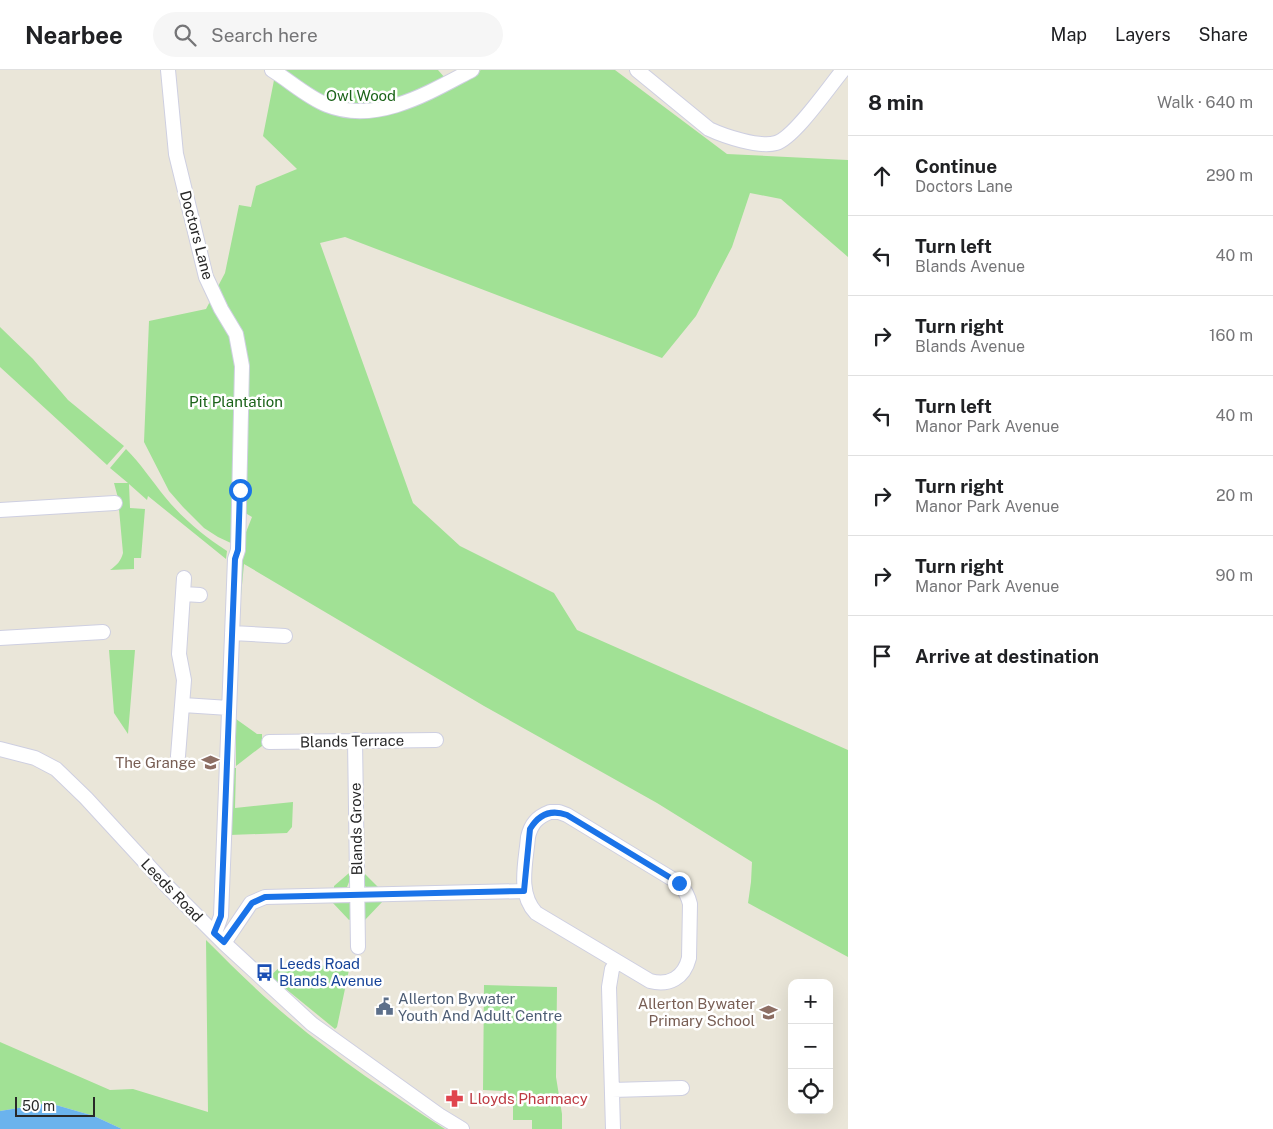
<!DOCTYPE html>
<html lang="en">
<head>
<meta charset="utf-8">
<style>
	body { margin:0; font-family:"Public Sans",sans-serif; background:#f6f6f6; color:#202124 }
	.controls { position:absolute; right:15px; bottom:15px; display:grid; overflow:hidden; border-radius:10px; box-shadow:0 5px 20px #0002 }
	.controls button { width:45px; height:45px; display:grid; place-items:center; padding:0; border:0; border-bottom:1px solid #e0e0e0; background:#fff; color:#202124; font:25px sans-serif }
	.scale { position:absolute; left:15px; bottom:12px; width:80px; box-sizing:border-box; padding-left:5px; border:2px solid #282828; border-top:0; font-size:14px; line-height:18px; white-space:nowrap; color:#282828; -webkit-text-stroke:4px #fff; paint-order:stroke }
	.stop { position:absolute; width:15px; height:15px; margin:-11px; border:4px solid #1a73e8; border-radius:50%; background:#fff }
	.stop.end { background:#1a73e8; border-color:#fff; box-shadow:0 1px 5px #0008 }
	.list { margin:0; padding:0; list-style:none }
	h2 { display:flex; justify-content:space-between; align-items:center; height:65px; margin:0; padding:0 20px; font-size:21px }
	h2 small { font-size:16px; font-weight:400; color:#757577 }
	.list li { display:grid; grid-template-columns:32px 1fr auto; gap:15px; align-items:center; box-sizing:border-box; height:80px; padding:0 20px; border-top:1px solid #e0e0e0 }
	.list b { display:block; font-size:19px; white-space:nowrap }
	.list p { margin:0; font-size:16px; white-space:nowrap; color:#757577 }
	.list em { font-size:16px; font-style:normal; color:#757577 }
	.icon { flex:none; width:28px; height:28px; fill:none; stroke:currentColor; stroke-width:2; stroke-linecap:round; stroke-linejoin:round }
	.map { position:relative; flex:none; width:848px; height:1059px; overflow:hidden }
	header { display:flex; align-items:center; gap:30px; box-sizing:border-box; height:70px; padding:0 25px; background:#fff; border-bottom:1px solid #e0e0e0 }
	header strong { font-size:24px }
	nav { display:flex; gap:28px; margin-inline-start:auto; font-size:18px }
	.search { width:350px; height:45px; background:#f6f6f6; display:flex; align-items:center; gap:12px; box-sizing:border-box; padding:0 18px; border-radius:28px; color:#757577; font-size:19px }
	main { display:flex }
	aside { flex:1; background:#fff }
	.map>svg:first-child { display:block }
	.green { fill:#a1e195 }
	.water { fill:#6bb3ed }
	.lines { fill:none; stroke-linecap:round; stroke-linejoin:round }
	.minor-casing { stroke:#cecfe1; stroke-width:16 }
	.minor { stroke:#fff; stroke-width:14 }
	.route { stroke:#1a73e8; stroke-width:6 }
	.labels { text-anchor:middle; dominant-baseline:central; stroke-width:5; stroke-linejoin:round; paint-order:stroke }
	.park-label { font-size:15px; fill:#1b6319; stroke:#fff }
	.street-label { font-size:15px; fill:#282828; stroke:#fff }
	.education-label { font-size:15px; fill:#785e54; stroke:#fff; text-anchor:end }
	.transit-label { font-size:15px; fill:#164399; stroke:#fff; text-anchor:start }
	.service-label { font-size:15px; fill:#4e5e75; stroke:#fff; text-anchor:start }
	.health-label { font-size:15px; fill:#be3a42; stroke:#fff; text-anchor:start }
</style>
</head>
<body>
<header>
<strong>Nearbee</strong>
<div class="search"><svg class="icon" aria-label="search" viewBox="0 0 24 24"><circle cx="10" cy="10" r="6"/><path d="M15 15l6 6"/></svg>Search here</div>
<nav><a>Map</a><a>Layers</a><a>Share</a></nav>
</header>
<main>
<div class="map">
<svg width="848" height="1059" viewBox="0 0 848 1059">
	<rect width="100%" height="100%" fill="#eae6d9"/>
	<!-- green -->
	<path class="green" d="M 276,0 L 438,0 L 452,16 L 481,0 L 615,0 L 727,84 L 848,90 L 848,187 L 781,129 L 750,123 L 732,177 L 696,246 L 662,288 L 345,167 L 320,173 L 413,433 L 460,476 L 554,523 L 577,560 L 848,680 L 848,887 L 748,833 L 751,812 L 752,792 L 657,733 L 484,636 L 244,494 L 240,536 L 239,480 L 252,447 L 242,441 L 233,474 L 218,467 L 204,458 L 183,437 L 169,421 L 144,372 L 149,251 L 206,239 L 225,203 L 239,135 L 251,137 L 256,116 L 297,99 L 263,66 Z
		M 0,257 L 33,289 L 68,330 L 124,376 L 107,395 L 0,297 Z
		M 126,379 C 141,394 152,411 165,427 C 183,449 204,466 227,481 L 226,489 L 148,426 L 147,430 L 129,414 L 130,438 L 145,439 L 141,488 L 134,488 L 134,499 L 110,500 C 117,495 121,491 123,483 L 118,428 L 114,413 L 128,413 L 110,398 Z
		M 109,580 L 135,580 L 128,664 L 114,643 Z
		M 236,649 L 257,664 L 262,664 L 262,676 L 236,696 Z
		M 231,698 L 236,698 L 235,738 L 293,732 L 292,757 L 287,763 L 229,765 Z
		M 349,803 L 349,812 L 347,817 L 334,818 L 334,816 Z
		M 362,803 L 364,803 L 379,818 L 369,818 L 364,816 Z
		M 365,831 L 383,831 L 364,851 L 364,833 Z
		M 332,832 L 350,833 L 351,849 L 349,850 Z
		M 206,870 C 233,897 260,924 289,948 C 338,989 392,1025 445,1059 L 122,1059 L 94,1046 L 49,1033 L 0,1041 L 0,972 L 110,1020 L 133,1019 L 208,1042 Z
		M 350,895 L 337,957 L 335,959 L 270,906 L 280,897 Z
		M 484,915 L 557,917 L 556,1007 L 562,1044 L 562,1059 L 532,1059 L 532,1050 L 513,1050 L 513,1027 L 504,1027 L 503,1021 L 483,1020 Z"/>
	<!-- water -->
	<path class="water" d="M 49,1033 L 94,1046 L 122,1059 L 0,1059 L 0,1041 Z"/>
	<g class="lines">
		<defs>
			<path id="minor" d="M 168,0 L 176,84 L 206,207 L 221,239 L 236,264 L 242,296 L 238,480 L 235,489 L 221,846 L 215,863
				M 272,0 C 290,11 307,27 327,35 C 377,55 430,22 472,0
				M 637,0 L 709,59 C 724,66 759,78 776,73 C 794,68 829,17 843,0
				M 0,440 L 115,433
				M 183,524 L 200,525
				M 232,563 L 285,566
				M 0,568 L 103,562
				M 183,635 L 229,638
				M 355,670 L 358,877
				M 269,672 L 436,670
				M 0,679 L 35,688 L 56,699 L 86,728 L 168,817 L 224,873 L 312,954 L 439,1045 L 462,1059
				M 178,686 L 184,610 L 179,584 L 184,508
				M 550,742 L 559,742 L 567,745 L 679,813 C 685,820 688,825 690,834 L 689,888 C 684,908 669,916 650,911 L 536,843 C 517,823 526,792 528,767 C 531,754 537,747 550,742 Z
				M 224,873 L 251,833 L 265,827 L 525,821
				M 612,1020 L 682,1018
				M 613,1059 L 609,917 L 612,899 L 617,892"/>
		</defs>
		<!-- minor casing -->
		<use href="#minor" class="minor-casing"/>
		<!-- minor -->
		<use href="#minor" class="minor"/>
	</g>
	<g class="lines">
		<!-- route -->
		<path class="route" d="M 240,420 L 238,480 L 235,489 L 221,846 L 214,863 L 224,872 L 252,833 L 265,827 L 524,821 L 530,759 C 539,744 551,739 567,745 L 679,813"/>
	</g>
	<!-- icons -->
	<defs>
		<symbol id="school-bare" viewBox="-9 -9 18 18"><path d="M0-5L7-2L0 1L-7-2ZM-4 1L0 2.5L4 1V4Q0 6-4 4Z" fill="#8d6e63" stroke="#fff" stroke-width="2.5" paint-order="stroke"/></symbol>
		<symbol id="bus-bare" viewBox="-9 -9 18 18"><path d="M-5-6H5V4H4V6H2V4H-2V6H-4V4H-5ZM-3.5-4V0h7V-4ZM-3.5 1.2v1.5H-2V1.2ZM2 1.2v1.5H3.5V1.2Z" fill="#1a4fb4" stroke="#fff" stroke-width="2.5" paint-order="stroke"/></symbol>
		<symbol id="civic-bare" viewBox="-9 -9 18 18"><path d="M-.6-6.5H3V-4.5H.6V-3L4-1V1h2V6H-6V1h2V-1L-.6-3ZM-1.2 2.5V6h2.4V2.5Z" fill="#5c6f8a" stroke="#fff" stroke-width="2.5" paint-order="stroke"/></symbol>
		<symbol id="pharmacy-bare" viewBox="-9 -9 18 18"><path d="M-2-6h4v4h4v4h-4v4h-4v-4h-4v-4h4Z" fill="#e0444e" stroke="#fff" stroke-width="2.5" paint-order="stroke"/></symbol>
	</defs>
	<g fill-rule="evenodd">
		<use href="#school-bare" x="198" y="680" width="25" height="25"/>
		<use href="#bus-bare" x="252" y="890" width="25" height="25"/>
		<use href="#civic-bare" x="372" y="924" width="25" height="25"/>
		<use href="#school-bare" x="756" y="930" width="25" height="25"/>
		<use href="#pharmacy-bare" x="442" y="1016" width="25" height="25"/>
	</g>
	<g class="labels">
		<!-- park labels -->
		<g class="park-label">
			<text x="361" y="25">Owl Wood</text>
			<text x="236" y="331">Pit Plantation</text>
		</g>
		<!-- street labels -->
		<g class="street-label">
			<text transform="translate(197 165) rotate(75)">Doctors Lane</text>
			<text transform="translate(352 671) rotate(-1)">Blands Terrace</text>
			<text transform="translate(356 759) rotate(-91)">Blands Grove</text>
			<text transform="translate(172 820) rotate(46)">Leeds Road</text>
		</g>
		<!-- education labels -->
		<g class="education-label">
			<text x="196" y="692">The Grange</text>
			<text x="755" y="933">Allerton Bywater<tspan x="755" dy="17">Primary School</tspan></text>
		</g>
		<!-- transit labels -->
		<g class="transit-label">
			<text x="279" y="893">Leeds Road<tspan x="279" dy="17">Blands Avenue</tspan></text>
		</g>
		<!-- service labels -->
		<g class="service-label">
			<text x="398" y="928">Allerton Bywater<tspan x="398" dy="17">Youth And Adult Centre</tspan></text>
		</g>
		<!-- health labels -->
		<g class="health-label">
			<text x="469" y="1028">Lloyds Pharmacy</text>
		</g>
	</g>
</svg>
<div class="controls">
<button>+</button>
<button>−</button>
<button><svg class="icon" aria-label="locate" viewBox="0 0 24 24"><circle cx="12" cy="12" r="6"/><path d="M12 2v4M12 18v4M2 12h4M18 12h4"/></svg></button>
</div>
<div class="scale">50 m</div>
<div class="stop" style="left:240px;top:420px"></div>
<div class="stop end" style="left:679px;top:813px"></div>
</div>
<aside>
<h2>8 min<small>Walk · 640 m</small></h2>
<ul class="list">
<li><svg class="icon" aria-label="ahead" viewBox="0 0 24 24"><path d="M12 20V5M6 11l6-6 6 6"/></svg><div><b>Continue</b><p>Doctors Lane</p></div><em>290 m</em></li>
<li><svg class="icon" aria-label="left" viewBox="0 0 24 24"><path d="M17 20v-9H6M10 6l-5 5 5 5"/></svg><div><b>Turn left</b><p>Blands Avenue</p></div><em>40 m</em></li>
<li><svg class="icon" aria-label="right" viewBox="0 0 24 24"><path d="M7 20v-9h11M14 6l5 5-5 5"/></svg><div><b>Turn right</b><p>Blands Avenue</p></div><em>160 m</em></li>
<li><svg class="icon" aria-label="left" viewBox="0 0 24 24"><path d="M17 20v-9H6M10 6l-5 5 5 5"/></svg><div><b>Turn left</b><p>Manor Park Avenue</p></div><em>40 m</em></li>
<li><svg class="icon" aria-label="right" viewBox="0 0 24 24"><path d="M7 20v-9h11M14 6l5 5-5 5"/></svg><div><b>Turn right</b><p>Manor Park Avenue</p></div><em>20 m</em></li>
<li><svg class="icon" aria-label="right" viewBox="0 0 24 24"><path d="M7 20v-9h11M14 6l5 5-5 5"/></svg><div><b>Turn right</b><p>Manor Park Avenue</p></div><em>90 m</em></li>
<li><svg class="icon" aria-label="arrive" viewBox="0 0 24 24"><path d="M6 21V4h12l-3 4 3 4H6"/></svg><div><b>Arrive at destination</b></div></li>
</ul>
</aside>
</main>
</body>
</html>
